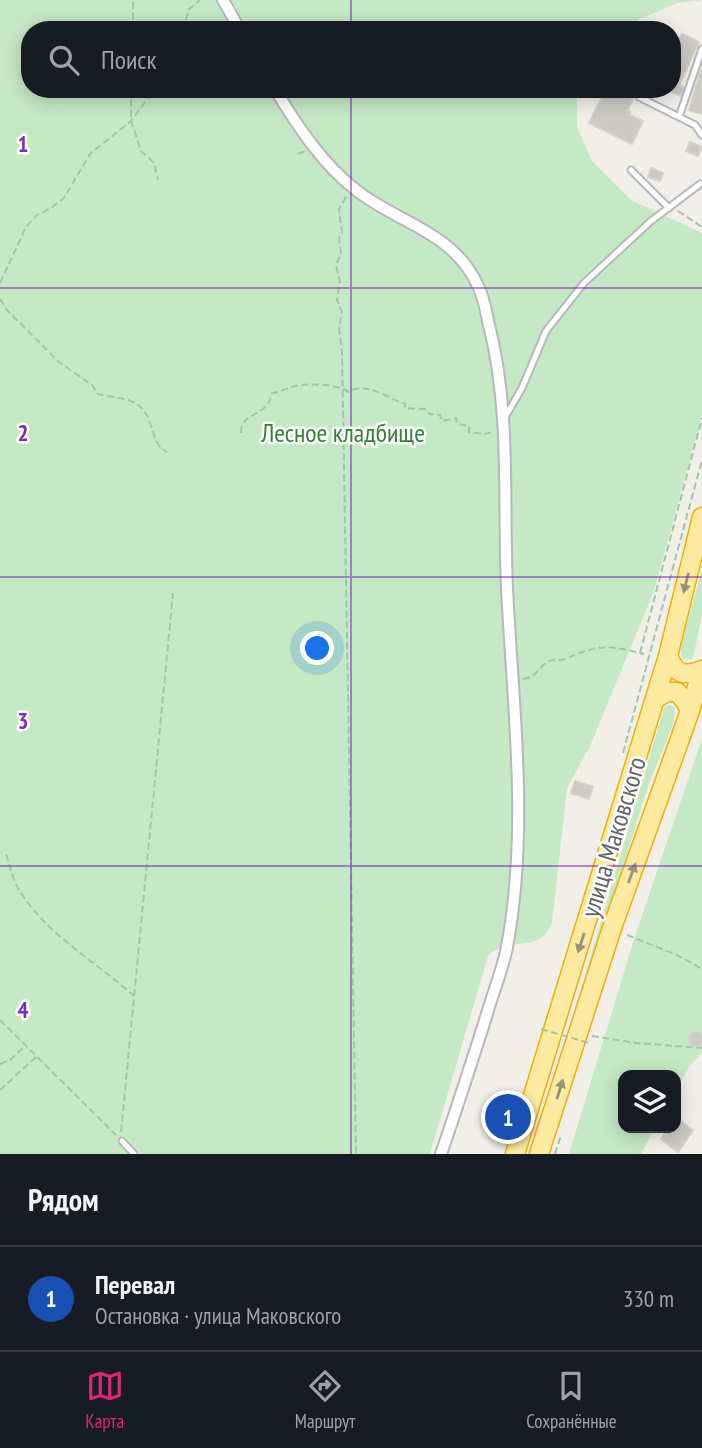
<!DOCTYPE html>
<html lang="ru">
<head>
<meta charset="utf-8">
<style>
	body { margin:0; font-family:"PT Sans Narrow",sans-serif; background:#242831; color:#f1f3f6 }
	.controls { position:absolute; right:21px; bottom:21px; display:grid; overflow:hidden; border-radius:14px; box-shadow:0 4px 18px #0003 }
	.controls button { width:63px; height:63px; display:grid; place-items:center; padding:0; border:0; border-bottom:2px solid #363941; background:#171b24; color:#f1f3f6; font:35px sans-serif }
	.you { position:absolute; left:318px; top:649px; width:24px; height:24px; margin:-18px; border:5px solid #fff; border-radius:50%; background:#1a73e8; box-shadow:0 0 0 10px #1a73e833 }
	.badge { display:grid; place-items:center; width:46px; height:46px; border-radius:50%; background:#db2777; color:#fff; font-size:23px; font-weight:700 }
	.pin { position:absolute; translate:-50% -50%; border:4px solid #fff; box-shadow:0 2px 7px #0006 }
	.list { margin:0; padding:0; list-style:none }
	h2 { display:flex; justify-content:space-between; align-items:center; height:91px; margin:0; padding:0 28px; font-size:30px }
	h2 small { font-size:23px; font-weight:400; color:#9ea1a6 }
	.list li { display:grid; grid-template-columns:46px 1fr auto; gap:21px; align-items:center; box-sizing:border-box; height:105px; padding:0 28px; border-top:2px solid #363941 }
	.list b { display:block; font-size:26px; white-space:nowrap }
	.list p { margin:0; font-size:23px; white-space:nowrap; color:#9ea1a6 }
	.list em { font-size:23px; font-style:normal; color:#9ea1a6 }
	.icon { flex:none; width:38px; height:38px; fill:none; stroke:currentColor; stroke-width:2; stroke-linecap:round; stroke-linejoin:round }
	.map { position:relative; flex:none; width:702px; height:1154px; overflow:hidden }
	.search { position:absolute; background:#171b24; box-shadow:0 4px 18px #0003; left:21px; right:21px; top:21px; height:77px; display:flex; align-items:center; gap:18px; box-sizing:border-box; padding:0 24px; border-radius:28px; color:#9ea1a6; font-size:26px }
	.sheet { height:196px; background:#171b24 }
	nav { display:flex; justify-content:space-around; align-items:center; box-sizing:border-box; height:98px; border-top:2px solid #363941; background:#171b24; font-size:19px; color:#9ea1a6 }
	nav a { display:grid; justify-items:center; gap:4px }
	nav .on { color:#db2777 }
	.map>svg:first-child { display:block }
	.green { fill:#c5e8c5 }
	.building { fill:#cccac5; stroke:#d6d1c6; stroke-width:2 }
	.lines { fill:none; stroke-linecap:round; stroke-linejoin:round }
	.service-casing { stroke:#b5b8bc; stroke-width:9 }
	.minor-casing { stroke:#b5b8bc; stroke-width:14 }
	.trunk-casing { stroke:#f9ab00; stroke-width:21 }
	.path { stroke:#9cc7a9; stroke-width:2; stroke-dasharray:7 3.5; stroke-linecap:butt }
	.service { stroke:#fff; stroke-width:5 }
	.minor { stroke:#fff; stroke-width:10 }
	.trunk { stroke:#feeaa1; stroke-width:18 }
	.path-bridge { stroke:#9cc7a9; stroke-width:2; stroke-dasharray:7 3.5; stroke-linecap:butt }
	.oneway { fill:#97927c }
	.grid { fill:none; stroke:#7b2cbf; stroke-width:2; stroke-opacity:0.55 }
	.labels { text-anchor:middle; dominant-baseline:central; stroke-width:5; stroke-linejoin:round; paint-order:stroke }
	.park-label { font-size:26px; fill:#348238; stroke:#fff }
	.street-label { font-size:26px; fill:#5f6368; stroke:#fff }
	.grid-label { font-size:23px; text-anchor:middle; font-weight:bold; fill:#7b2cbf; stroke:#fff; stroke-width:5; stroke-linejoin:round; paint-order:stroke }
</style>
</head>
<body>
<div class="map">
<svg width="702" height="1154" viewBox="0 0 702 1154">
	<rect width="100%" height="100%" fill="#f1efe8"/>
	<!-- green -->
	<path class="green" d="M 0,0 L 702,0 L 677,3 L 640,19 L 624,30 L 30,30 L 30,89 L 577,89 L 577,127 L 592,161 L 631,200 L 702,233 L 702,414 L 699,426 L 654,591 L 590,746 L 567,788 L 552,923 C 536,957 511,933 488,956 L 430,1154 L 0,1154 Z
		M 702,569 L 702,614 L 694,654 L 692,659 L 683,660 L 680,648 Z
		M 668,705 L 675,707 L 674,722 L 647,789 L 617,886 L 583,982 L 661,718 L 664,707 Z
		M 702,739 L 702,1052 L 690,1066 L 676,1089 L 676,1075 L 623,1075 L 623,1128 L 655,1128 L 641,1154 L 569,1154 L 635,936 Z"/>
	<!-- building -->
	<path class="building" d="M 682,34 L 699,42 L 679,85 L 685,88 L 681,96 L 669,91 L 672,89 L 673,83 L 672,54 Z
		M 702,66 L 702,114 L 689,110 Z
		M 606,89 L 638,89 L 627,111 L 630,112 L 629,115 L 643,121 L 632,144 L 589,123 Z
		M 690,142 L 702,147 L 698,156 L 686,151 Z
		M 651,168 L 663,173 L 660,181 L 648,177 Z
		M 575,781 L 593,787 L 589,799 L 571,793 Z
		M689 1039a7 7 0 1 1 14 0a7 7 0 1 1-14 0Z
		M 676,1118 L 693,1130 L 678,1152 L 661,1139 L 669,1128 L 676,1128 Z"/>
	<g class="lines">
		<defs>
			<path id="service" d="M 639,97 L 695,125 L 702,135
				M 679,117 L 702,49
				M 631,170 L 669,208
				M 504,419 L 522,388 L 546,331 L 584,283 L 651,221 L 700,184
				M 122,1141 L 134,1154"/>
			<path id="minor" d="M 223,0 L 240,30
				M 275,89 C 296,124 323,165 356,190 C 399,224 453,231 478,286 C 484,297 486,312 489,325 C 511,411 503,501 507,589 C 513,707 529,829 507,947 C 503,969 493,992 487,1014 C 472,1061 457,1108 441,1154"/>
			<path id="trunk" d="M 668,656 C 676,674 683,677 702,670
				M 655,699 L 667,692 L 677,692 L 685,701 L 690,711
				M 515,1154 L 668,656 L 702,517
				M 539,1154 L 612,928 L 690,711 L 702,670"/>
		</defs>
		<!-- service casing -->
		<use href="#service" class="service-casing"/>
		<!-- minor casing -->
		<use href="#minor" class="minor-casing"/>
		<!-- trunk casing -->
		<use href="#trunk" class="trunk-casing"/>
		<!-- path -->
		<path class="path" d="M 133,30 L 133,0
			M 183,30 L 189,9 L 200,0
			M 131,89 L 131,121 L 141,151 L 154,163 L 158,180
			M 298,154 L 305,151
			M 346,197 L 339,209 L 342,232 L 339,238 L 341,254 L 336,265 L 340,282 L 337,300 L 342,312 L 339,327 L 342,351 L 356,1154
			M 678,211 L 702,227
			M 0,283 L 26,227 L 37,215 L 51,208 L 64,198 L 90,154 L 131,121 L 155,89
			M 0,299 L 6,309 L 59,362 L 92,385 L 98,394 C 109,397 128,398 137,404 C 155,416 149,443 167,452
			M 241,433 C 240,411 267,419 272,393 C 281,392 287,388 295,386 C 308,383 339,384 348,392 C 367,381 387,398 405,404 L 405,408 L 425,409 L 430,414 L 440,415 L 442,421 L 456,418 L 457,424 L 469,426 L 469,432 L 484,434 L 493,432
			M 640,653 L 702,418
			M 523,679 C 539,677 538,666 549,661 C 554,659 561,661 565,659 C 600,644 608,645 644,654
			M 623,753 L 702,460
			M 6,854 C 10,866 13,880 19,890 C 46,934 96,962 134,996
			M 627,935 L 677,955 L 702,969
			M 0,1020 L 116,1135
			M 592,1036 L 637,1043 L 702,1048
			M 0,1064 L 10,1060 L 25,1046
			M 0,1090 L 36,1057
			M 121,1132 L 173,593
			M 555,1154 L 561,1135"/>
		<!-- service -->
		<use href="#service" class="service"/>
		<!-- minor -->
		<use href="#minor" class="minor"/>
		<!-- trunk -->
		<use href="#trunk" class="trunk"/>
		<!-- path-bridge -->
		<path class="path-bridge" d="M 541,1029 L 589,1043"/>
	</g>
	<!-- one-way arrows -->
	<defs><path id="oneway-solid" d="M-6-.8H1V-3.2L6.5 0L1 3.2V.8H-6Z" transform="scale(1.75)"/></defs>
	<g class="oneway">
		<use href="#oneway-solid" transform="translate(686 583) rotate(104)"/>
		<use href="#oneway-solid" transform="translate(632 873) rotate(-70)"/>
		<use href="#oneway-solid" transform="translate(581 943) rotate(108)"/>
		<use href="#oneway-solid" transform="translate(560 1089) rotate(-73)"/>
	</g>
	<!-- grid -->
	<path class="grid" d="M 351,0 L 351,30M 351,89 L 351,1154M 0,288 L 702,288M 0,577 L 702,577M 0,866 L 702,866"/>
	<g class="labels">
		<!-- park labels -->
		<g class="park-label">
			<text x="343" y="432">Лесное кладбище</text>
		</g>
		<!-- street labels -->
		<g class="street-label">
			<text transform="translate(613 837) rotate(-73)">улица Маковского</text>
		</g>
	</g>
	<g class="grid-label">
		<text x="23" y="152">1</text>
		<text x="23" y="441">2</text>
		<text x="23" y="729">3</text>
		<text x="23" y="1018">4</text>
	</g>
</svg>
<div class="controls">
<button><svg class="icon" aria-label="layers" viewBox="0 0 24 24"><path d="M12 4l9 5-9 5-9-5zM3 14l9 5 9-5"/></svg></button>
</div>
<div class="you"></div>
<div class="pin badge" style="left:508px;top:1117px;background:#1a4fb4">1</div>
<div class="search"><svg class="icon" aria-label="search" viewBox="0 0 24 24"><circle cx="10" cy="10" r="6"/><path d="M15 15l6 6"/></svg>Поиск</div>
</div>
<section class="sheet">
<h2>Рядом<small></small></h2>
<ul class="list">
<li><span class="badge" style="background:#1a4fb4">1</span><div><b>Перевал</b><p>Остановка · улица Маковского</p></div><em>330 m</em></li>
</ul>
</section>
<nav>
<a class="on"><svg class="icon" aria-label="map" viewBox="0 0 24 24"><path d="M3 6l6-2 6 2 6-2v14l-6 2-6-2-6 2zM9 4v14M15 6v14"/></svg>Карта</a>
<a><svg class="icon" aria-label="directions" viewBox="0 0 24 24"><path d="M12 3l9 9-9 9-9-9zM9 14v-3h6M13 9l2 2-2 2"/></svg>Маршрут</a>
<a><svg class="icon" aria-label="saved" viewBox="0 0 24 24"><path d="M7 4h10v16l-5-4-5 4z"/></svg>Сохранённые</a>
</nav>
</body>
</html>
